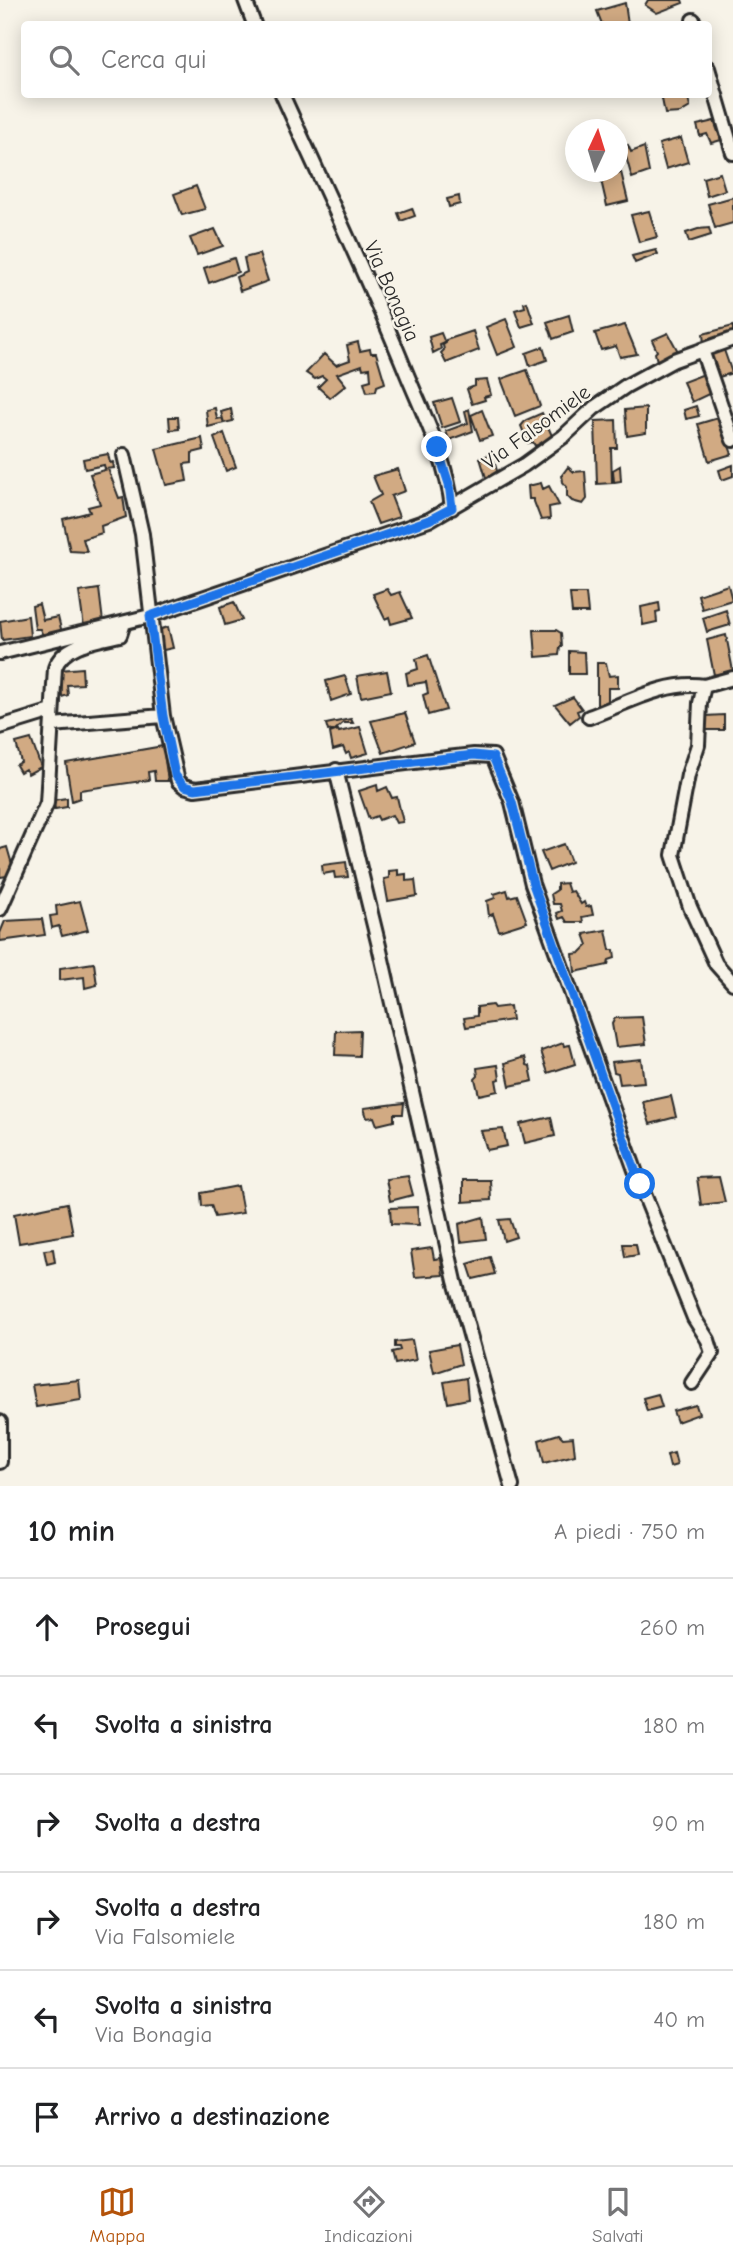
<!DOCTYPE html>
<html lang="it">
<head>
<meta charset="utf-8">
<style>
	body { margin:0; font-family:"Comic Neue",sans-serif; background:#f2f2f2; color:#202124 }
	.compass { position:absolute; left:565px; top:119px; width:63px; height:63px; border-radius:50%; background:#fff; box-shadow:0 4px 18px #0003; rotate:4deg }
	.stop { position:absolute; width:21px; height:21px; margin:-16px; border:5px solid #1a73e8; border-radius:50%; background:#fff }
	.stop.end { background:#1a73e8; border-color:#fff; box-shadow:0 2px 7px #0008 }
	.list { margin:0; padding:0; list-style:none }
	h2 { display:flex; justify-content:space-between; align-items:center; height:91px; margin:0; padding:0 28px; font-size:30px }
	h2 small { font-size:23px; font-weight:400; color:#757577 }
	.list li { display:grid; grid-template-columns:46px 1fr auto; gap:21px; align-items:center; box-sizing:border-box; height:98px; padding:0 28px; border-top:2px solid #e0e0e0 }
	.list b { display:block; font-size:26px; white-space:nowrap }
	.list p { margin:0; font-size:23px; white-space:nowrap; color:#757577 }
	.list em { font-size:23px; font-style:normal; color:#757577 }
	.icon { flex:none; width:38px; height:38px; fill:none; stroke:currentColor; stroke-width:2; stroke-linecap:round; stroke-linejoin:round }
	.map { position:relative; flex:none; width:733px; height:1486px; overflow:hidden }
	.search { position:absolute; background:#fff; box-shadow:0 4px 18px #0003; left:21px; right:21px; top:21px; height:77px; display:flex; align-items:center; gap:18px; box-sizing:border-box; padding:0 24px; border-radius:7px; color:#757577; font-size:26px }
	.sheet { height:679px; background:#fff }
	nav { display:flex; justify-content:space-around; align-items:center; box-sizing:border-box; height:98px; border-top:2px solid #e0e0e0; background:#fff; font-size:19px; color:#757577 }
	nav a { display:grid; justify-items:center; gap:4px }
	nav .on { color:#b45309 }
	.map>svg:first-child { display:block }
	.building { fill:#d1aa83; stroke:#2b2b2b; stroke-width:2 }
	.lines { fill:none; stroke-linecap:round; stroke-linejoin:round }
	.minor-casing { stroke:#2b2b2b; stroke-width:18 }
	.minor { stroke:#f7f3e8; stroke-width:12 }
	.route { stroke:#1a73e8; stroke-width:9 }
	.labels { text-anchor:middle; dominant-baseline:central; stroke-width:5; stroke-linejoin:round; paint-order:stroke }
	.street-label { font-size:21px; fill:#2b2b2b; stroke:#f7f3e8 }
</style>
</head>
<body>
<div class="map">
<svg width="733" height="1486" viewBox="0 0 733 1486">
	<rect width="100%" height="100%" fill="#f7f3e8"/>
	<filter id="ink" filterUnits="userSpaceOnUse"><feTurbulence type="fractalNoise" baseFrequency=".0143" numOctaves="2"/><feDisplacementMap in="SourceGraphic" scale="14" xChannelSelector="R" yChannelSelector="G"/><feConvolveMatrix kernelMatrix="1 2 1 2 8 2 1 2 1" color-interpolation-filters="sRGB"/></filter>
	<g filter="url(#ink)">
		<!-- building -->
		<path class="building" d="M 648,0 L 682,0 L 683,3 L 657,13 L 645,5 Z
			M 625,3 L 628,24 L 602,24 L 597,11 Z
			M 661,94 L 687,94 L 690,107 L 680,113 L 665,114 Z
			M 714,121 L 721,140 L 711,143 L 707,134 L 700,136 L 697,125 Z
			M 681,138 L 688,162 L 666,169 L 659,144 Z
			M 628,145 L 631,152 L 644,147 L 649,172 L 632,178 L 623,146 Z
			M 621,172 L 628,201 L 607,206 L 600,176 Z
			M 720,173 L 725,190 L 707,196 L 703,178 Z
			M 196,186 L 205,209 L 182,215 L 174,194 Z
			M 459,196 L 460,204 L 449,207 L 447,199 Z
			M 733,197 L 733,223 L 715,228 L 708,204 Z
			M 412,208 L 415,216 L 401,221 L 398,213 Z
			M 649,211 L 657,237 L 639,242 L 631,215 Z
			M 709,228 L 711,235 L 689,242 L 686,233 L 698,229 Z
			M 215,229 L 223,246 L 197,255 L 190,238 Z
			M 656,250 L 658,254 L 635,263 L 632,256 Z
			M 259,254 L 268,281 L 240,291 L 236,277 L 247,272 L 244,258 Z
			M 234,258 L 238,272 L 209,283 L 204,268 Z
			M 527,302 L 534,323 L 521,327 L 515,310 L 525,307 L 524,303 Z
			M 569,315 L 573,332 L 553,339 L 547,322 Z
			M 506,319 L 517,347 L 497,355 L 486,327 Z
			M 625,325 L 637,354 L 620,357 L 616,346 L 601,350 L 595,333 Z
			M 733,326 L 733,336 L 704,344 L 703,334 Z
			M 473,331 L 479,350 L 446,363 L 441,353 L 444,350 L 443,345 L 446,343 L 446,340 Z
			M 441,333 L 445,343 L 440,345 L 441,349 L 433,353 L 429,337 Z
			M 668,333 L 679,353 L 658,365 L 655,353 L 657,351 L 652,340 Z
			M 358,342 L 360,351 L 370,349 L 371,353 L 376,353 L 385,383 L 377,386 L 376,391 L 367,392 L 364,382 L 371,380 L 370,368 L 363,369 L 362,365 L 337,374 L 346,385 L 330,398 L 318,387 L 326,379 L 322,376 L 315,379 L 306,373 L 324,354 L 336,365 L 350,360 L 347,345 Z
			M 543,347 L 547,360 L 530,366 L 526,353 Z
			M 724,350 L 732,373 L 716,378 L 710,353 Z
			M 527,370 L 540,406 L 515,416 L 501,379 Z
			M 704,374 L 713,392 L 692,402 L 683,382 Z
			M 487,380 L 491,395 L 484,397 L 485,400 L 472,404 L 467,389 L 475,386 L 475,381 Z
			M 452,398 L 460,422 L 442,428 L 434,403 Z
			M 696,406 L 699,416 L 686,419 L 684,410 Z
			M 215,408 L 217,419 L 222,418 L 224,423 L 208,427 L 206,410 Z
			M 646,408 L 646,433 L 627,436 L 625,410 Z
			M 231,409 L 233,421 L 224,423 L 221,412 Z
			M 469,409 L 473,431 L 449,440 L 446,431 L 468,423 L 465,411 Z
			M 482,410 L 492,436 L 480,440 L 471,415 Z
			M 542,413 L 553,438 L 535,446 L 533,442 L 528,443 L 521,426 L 526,420 Z
			M 169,417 L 178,417 L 179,429 L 170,430 Z
			M 718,418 L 732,454 L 709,461 L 698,424 Z
			M 616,420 L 617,448 L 611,448 L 612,483 L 597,484 L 595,421 Z
			M 224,433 L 236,467 L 226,471 L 214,438 Z
			M 202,438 L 204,450 L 192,453 L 192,463 L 184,464 L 187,481 L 166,485 L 156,449 Z
			M 108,454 L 110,463 L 113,462 L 114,468 L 105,469 L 104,465 L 85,469 L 83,459 Z
			M 492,454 L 498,474 L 487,481 L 480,458 Z
			M 733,465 L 733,476 L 722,480 L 719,470 Z
			M 620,466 L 621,481 L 614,482 L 613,470 Z
			M 568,467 L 574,472 L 585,471 L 587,499 L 583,504 L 572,501 L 567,496 L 567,487 L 563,482 L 562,475 Z
			M 108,469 L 119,498 L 123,497 L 126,517 L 101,526 L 102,533 L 83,539 L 87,552 L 70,551 L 63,519 L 90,512 L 88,507 L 100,504 L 90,474 Z
			M 398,469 L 405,491 L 391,496 L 399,517 L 378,524 L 369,502 L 381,495 L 373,476 Z
			M 541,483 L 543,489 L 549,486 L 559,505 L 549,507 L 550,519 L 541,520 L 533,499 L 529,499 L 528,486 Z
			M 728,585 L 732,600 L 702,609 L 698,595 Z
			M 99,589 L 103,622 L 84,627 L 79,592 Z
			M 387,589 L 391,595 L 400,592 L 412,618 L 391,624 L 389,617 L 385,619 L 373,594 Z
			M 570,594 L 586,594 L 588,613 L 572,613 Z
			M 234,602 L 242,620 L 225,625 L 220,607 Z
			M 659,603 L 660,611 L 656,612 L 657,622 L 643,625 L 641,607 Z
			M 39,604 L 43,620 L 58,617 L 62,633 L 43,636 L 40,629 L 35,629 L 32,606 Z
			M 726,610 L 730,625 L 707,632 L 703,618 Z
			M 28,616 L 30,636 L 2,640 L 0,621 Z
			M 168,627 L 173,648 L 159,651 L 158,630 Z
			M 534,630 L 556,630 L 561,633 L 562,647 L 560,647 L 559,655 L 536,657 Z
			M 726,635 L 733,671 L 714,675 L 707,640 Z
			M 569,651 L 584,652 L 585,674 L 569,674 Z
			M 428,655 L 446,710 L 428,715 L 423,695 L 428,693 L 426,682 L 408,685 L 406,673 L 418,669 L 416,659 Z
			M 597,663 L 606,663 L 609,676 L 618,675 L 618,688 L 608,688 L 608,708 L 597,710 Z
			M 82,668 L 83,684 L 67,685 L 68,695 L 62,697 L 60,670 Z
			M 387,671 L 391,691 L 361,697 L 357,676 Z
			M 345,676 L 351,694 L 331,701 L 326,681 Z
			M 573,697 L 582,709 L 577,711 L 579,716 L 570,723 L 555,705 Z
			M 405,713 L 415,742 L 383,753 L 371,721 Z
			M 724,715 L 724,730 L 704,730 L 705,716 Z
			M 351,719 L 353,723 L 343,723 L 335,730 L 328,731 L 326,724 Z
			M 360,727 L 368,753 L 351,758 L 349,752 L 346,754 L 343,747 L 333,750 L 330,733 L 338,730 L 339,732 Z
			M 31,739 L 41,767 L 28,774 L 25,769 L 20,772 L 16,765 L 21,762 L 16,743 Z
			M 163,746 L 168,781 L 155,781 L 154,771 L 148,772 L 149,780 L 80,790 L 80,798 L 72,801 L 66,763 Z
			M 377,785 L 378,791 L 387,787 L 392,798 L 397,797 L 403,822 L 396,823 L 392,815 L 379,820 L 377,816 L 369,819 L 359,791 Z
			M 67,798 L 67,807 L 55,809 L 53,800 Z
			M 564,844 L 571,862 L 549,871 L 541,852 Z
			M 7,847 L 15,875 L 0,877 L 0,849 Z
			M 346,862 L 348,877 L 335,878 L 334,872 L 323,874 L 322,865 Z
			M 398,870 L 398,875 L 406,874 L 406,881 L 415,880 L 417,896 L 388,901 L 384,879 L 389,878 L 389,871 Z
			M 566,883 L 569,892 L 573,891 L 581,904 L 584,902 L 586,907 L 591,906 L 593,915 L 582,917 L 583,922 L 567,922 L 564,917 L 559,919 L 557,913 L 562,911 L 560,904 L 553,904 L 551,894 L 557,890 L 557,884 Z
			M 507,890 L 509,897 L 517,895 L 527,922 L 499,931 L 493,914 L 489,916 L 487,901 L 495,898 L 494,894 Z
			M 80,901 L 88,930 L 62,936 L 59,926 L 52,928 L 50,916 L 57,915 L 56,906 Z
			M 42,919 L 45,935 L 0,941 L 0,933 L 5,921 Z
			M 606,930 L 610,950 L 614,950 L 615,958 L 609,960 L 608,965 L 575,972 L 573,954 L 580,953 L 588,945 L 584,934 Z
			M 94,963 L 97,985 L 85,988 L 84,977 L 60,980 L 60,968 Z
			M 492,1005 L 494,1008 L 510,1006 L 512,1020 L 466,1027 L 464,1018 L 477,1016 L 477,1007 Z
			M 642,1017 L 646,1044 L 616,1047 L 612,1024 L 615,1018 Z
			M 360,1030 L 359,1056 L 335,1055 L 336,1031 Z
			M 563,1043 L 564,1046 L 570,1045 L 575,1064 L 548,1073 L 541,1051 Z
			M 525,1057 L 527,1065 L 530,1066 L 533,1081 L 510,1086 L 505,1063 Z
			M 641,1059 L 644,1082 L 620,1084 L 618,1073 L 614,1072 L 612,1062 Z
			M 498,1065 L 500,1079 L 496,1080 L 498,1091 L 479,1095 L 475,1079 L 478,1076 L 477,1068 Z
			M 671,1096 L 676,1117 L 650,1124 L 643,1102 Z
			M 404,1103 L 403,1114 L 394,1114 L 394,1121 L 377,1125 L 374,1117 L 367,1118 L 364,1108 Z
			M 551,1117 L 555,1136 L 525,1143 L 520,1124 Z
			M 503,1129 L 507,1146 L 487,1150 L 481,1131 Z
			M 408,1176 L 413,1195 L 390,1201 L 386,1179 Z
			M 719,1177 L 725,1202 L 701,1205 L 697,1178 Z
			M 463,1180 L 490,1180 L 491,1200 L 463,1202 Z
			M 238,1186 L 243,1213 L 215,1217 L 211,1205 L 202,1206 L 201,1193 Z
			M 67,1203 L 73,1234 L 19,1243 L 14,1214 Z
			M 417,1207 L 419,1225 L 391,1224 L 390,1208 Z
			M 483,1217 L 486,1239 L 461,1242 L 459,1224 Z
			M 510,1219 L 516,1237 L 504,1241 L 499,1220 Z
			M 623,1244 L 636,1244 L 638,1255 L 625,1257 Z
			M 432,1248 L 434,1259 L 441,1258 L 443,1275 L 415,1277 L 411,1251 Z
			M 53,1249 L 55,1262 L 47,1264 L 44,1250 Z
			M 490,1257 L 495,1274 L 473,1279 L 468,1264 Z
			M 412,1340 L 416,1360 L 395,1364 L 392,1352 L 400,1350 L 399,1347 L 395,1347 L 395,1342 Z
			M 457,1345 L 461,1364 L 434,1373 L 429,1350 Z
			M 466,1378 L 468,1399 L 448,1403 L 444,1382 Z
			M 79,1380 L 81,1400 L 36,1407 L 32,1385 Z
			M 658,1394 L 662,1407 L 647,1411 L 643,1398 Z
			M 696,1405 L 699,1414 L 677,1422 L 673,1411 Z
			M 559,1434 L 563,1438 L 573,1437 L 575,1455 L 544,1463 L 539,1440 Z
			M 674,1453 L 677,1465 L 670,1467 L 667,1455 Z"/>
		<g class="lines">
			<defs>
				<path id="minor" d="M 245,0 L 254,24
					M 693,20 L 694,24
					M 708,68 L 733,153
					M 282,94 C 324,187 368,278 406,372 C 424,416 447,460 452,508
					M 702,350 L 733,440
					M 124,455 L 142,534 L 163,716 L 178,781 L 184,786 L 195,789 L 447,758 L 474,755 L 493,756 L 512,802 L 532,884 L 640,1184 L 694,1318 L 708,1340 L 712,1353 L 692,1383
					M 0,653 L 150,616 L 429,520 L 524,465 L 564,436 L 594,408 L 626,386 L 674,360 L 733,339
					M 733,678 L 704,686 L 700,703 L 698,745 L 688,775 L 673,855 L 690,907 L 716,964 L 733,983
					M 589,717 C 625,704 666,680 704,686
					M 52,725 L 163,716
					M 0,727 L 52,711
					M 336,770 L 379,946 L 455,1281 L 512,1486
					M 0,909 L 47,803 L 55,668 C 63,644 98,640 120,635 L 124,623
					M 0,1422 L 0,1462"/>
			</defs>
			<!-- minor casing -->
			<use href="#minor" class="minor-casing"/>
			<!-- minor -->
			<use href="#minor" class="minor"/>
		</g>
	</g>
	<g class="lines" filter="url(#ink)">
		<!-- route -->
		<path class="route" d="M 437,447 L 449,484 L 452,508 L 429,520 L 150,616 L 163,716 L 175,775 L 184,786 L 195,789 L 447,758 L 474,755 L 493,757 L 512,802 L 533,884 L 640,1184"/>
	</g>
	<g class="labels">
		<!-- street labels -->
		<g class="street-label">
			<text transform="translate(392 291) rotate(66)">Via Bonagia</text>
			<text transform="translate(536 427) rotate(-36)">Via Falsomiele</text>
		</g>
	</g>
</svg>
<svg class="compass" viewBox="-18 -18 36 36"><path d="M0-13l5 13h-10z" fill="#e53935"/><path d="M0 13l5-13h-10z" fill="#757577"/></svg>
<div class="stop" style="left:640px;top:1184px"></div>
<div class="stop end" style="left:437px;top:447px"></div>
<div class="search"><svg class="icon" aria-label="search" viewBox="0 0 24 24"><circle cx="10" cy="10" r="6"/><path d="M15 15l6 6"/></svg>Cerca qui</div>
</div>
<section class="sheet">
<h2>10 min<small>A piedi · 750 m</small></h2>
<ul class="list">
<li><svg class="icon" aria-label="ahead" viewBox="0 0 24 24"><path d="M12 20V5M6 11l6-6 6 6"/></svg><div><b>Prosegui</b></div><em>260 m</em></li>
<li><svg class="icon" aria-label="left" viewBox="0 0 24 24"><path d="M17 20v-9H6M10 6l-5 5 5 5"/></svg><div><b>Svolta a sinistra</b></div><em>180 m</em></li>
<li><svg class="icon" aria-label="right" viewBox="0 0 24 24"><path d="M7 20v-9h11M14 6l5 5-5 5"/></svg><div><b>Svolta a destra</b></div><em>90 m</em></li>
<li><svg class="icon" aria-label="right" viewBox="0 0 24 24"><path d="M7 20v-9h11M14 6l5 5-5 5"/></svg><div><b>Svolta a destra</b><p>Via Falsomiele</p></div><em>180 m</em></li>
<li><svg class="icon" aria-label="left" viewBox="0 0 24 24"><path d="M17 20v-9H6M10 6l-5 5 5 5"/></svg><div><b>Svolta a sinistra</b><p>Via Bonagia</p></div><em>40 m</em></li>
<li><svg class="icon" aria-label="arrive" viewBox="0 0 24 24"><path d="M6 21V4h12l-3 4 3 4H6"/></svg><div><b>Arrivo a destinazione</b></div></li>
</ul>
</section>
<nav>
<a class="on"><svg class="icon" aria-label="map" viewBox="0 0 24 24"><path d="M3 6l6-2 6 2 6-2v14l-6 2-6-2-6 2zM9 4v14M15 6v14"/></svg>Mappa</a>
<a><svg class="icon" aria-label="directions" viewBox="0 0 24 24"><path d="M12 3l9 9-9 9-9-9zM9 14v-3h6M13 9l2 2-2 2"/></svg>Indicazioni</a>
<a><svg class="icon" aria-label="saved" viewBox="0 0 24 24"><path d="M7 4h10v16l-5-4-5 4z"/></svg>Salvati</a>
</nav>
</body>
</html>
